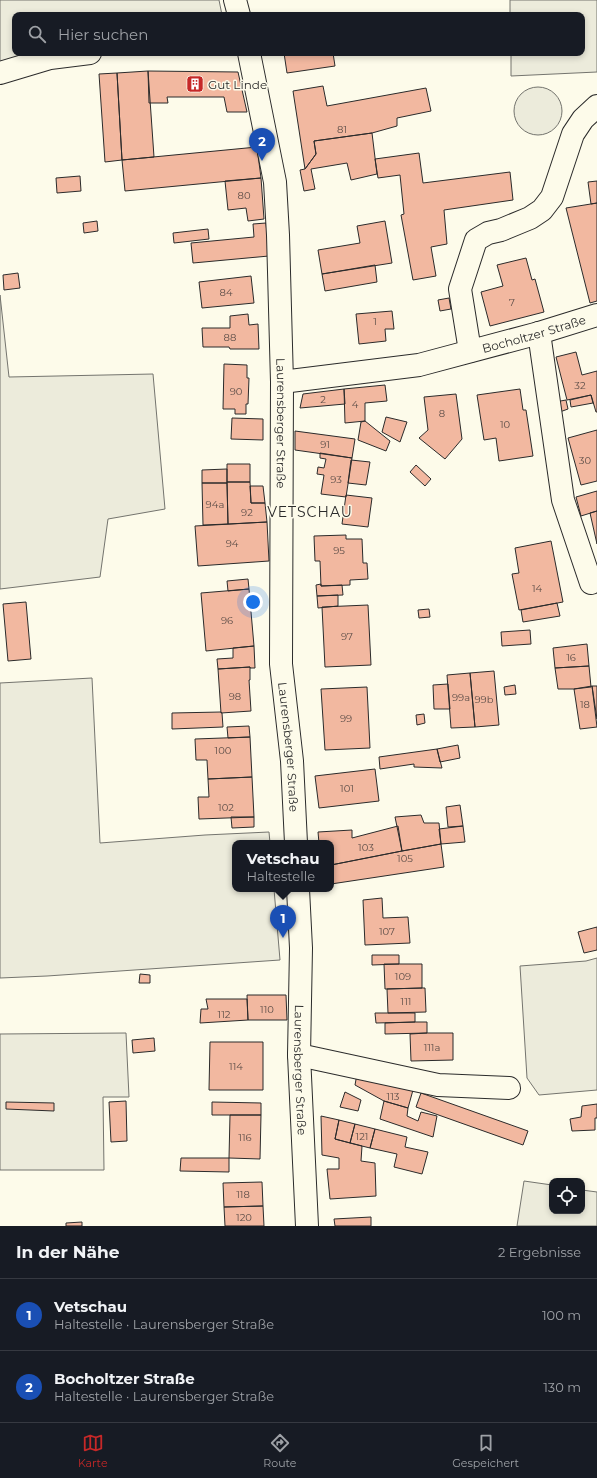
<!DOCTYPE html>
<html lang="de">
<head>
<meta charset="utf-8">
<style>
	body { margin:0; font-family:Montserrat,sans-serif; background:#242831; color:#f1f3f6 }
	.controls { position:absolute; right:12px; bottom:12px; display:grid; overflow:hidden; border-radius:8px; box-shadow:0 2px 6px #0003 }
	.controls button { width:36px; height:36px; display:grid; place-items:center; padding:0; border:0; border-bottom:1px solid #363941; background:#171b24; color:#f1f3f6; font:20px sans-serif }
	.you { position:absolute; left:253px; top:602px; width:14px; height:14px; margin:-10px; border:3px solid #fff; border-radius:50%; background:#1a73e8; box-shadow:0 0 0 6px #1a73e833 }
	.badge { display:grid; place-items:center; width:26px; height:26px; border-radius:50%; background:#c62828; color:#fff; font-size:13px; font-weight:700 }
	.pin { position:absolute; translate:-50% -33px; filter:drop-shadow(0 1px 2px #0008) }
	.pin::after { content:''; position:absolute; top:21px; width:14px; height:12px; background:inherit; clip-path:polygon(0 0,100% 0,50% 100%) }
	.popup { position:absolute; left:232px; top:840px; width:102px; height:52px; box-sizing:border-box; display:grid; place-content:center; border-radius:8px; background:#171b24; filter:drop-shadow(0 1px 3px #0005); font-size:13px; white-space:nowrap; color:#9ea1a6 }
	.popup b { font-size:15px; color:#f1f3f6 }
	.popup::after { content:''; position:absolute; left:50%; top:100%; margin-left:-8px; border:8px solid transparent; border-top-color:#171b24 }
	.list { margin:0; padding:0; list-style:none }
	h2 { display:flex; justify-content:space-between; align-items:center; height:52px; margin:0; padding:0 16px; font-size:17px }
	h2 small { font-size:13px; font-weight:400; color:#9ea1a6 }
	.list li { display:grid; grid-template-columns:26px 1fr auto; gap:12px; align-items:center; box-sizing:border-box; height:72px; padding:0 16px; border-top:1px solid #363941 }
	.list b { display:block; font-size:15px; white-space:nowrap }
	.list p { margin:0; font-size:13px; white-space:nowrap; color:#9ea1a6 }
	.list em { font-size:13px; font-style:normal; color:#9ea1a6 }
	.icon { flex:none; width:22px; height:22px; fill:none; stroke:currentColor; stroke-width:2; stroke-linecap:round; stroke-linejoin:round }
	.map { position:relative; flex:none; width:597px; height:1226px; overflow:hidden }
	.search { position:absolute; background:#171b24; box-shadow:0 2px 6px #0003; left:12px; right:12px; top:12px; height:44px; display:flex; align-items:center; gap:10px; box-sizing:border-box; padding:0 14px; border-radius:8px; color:#9ea1a6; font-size:15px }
	.sheet { height:196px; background:#171b24 }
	nav { display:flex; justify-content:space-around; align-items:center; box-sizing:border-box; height:56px; border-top:1px solid #363941; background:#171b24; font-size:11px; color:#9ea1a6 }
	nav a { display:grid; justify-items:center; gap:2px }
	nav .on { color:#c62828 }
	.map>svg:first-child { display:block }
	.green { fill:#ecebdb; stroke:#74746e }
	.building { fill:#f2b8a0; stroke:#2b2b2b }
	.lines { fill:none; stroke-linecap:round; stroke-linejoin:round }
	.minor-casing { stroke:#2b2b2b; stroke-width:24 }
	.minor { stroke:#fdfbea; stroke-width:22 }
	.labels { text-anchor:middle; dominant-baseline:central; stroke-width:3; stroke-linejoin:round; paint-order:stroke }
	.number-label { font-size:10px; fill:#5d4e48 }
	.poi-label { font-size:12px; fill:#2b2b2b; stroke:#fdfbea; text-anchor:start }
	.street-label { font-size:12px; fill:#2b2b2b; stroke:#fdfbea }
	.quarter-label { font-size:14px; letter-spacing:1px; fill:#2b2b2b; stroke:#fdfbea }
</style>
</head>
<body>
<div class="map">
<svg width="597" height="1226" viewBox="0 0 597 1226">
	<rect width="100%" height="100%" fill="#fdfbea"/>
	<!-- green -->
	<path class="green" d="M 0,0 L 219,0 L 222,15 L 15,15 L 15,53 L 46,53 L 0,66 Z
		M 510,0 L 597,0 L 597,72 L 511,76 L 511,53 L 582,53 L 582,15 L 510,15 Z
		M514 111a24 24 0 1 1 48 0a24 24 0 1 1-48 0Z
		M 0,295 L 9,377 L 153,374 L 165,509 L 108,519 L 100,577 L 0,589 Z
		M 92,678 L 100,843 L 205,835 L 269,832 L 270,843 L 235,843 L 235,889 L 274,889 L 280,960 L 47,976 L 0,978 L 0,683 Z
		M 597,958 L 597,1090 L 539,1095 L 527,1078 L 520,966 L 586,961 Z
		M 126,1033 L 129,1097 L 103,1097 L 104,1170 L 0,1170 L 0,1034 Z
		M 524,1181 L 552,1185 L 552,1211 L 582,1211 L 582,1190 L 597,1192 L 597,1226 L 517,1226 Z"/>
	<!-- building -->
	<path class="building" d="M 284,53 L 333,53 L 335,66 L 287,73 Z
		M 148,71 L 238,72 L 247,112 L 227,112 L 224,97 L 167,97 L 168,103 L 149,103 Z
		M 148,71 L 154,157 L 122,160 L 117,73 Z
		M 117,73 L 122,160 L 105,162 L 99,74 Z
		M 323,86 L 327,106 L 426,88 L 431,111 L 397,118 L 397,126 L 372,133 L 314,141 L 316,154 L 305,169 L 293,91 Z
		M 372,133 L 377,174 L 351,180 L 347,163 L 311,169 L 315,189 L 304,191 L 300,170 L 305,169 L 316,154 L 314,141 Z
		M 257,147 L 261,178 L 125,191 L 122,160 Z
		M 419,153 L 423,183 L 510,172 L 513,200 L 444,210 L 447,244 L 431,247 L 436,276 L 413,280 L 401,215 L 404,214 L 400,175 L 378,178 L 375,159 Z
		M 80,176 L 81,191 L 57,193 L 56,178 Z
		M 261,178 L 264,219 L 248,221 L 246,208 L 228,210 L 225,181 Z
		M 597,181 L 597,203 L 591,204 L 588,182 Z
		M 597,203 L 597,301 L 590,303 L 566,208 Z
		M 97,221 L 98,231 L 84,233 L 83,223 Z
		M 385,221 L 392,263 L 322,274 L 318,250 L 360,243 L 357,226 Z
		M 266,223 L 269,256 L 193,263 L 191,243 L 254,237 L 253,224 Z
		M 208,229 L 209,239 L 174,243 L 173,233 Z
		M 526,258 L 532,280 L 535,279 L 544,312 L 490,326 L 481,292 L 503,286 L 497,265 Z
		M 375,265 L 377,282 L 325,291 L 322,274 Z
		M 18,273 L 20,288 L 4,290 L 3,275 Z
		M 251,276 L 254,303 L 202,308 L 199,282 Z
		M 449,298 L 451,309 L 440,311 L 438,300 Z
		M 392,311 L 394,329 L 385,329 L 386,341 L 359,344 L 356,314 Z
		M 248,314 L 249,325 L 258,324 L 259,349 L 230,349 L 229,347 L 203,347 L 202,328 L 230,328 L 230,316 Z
		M 576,352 L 582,375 L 597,371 L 597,412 L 596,412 L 591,395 L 567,400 L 556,357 Z
		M 224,364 L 247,365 L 247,378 L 249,378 L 248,404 L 246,404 L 246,414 L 235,414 L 235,409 L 223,409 Z
		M 385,385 L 387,401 L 365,403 L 365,421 L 345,423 L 344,389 Z
		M 344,389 L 345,404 L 300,408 L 303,394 Z
		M 520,389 L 523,410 L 526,410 L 533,456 L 499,461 L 496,438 L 484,440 L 477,395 Z
		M 456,394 L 462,439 L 445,459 L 419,438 L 428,430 L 424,397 Z
		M 591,395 L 593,403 L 571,407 L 570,400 Z
		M 566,400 L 568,409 L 557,413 L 555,402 Z
		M 386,417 L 407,422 L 400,442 L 382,432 Z
		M 232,418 L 263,419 L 263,440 L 231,439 Z
		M 365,421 L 390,441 L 386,451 L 358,440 L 361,422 Z
		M 597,430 L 597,481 L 581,485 L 568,438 Z
		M 295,431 L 355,439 L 352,458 L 295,450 Z
		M 320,453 L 352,458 L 346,497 L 321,494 L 324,475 L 317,474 L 318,467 L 324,468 L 326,459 L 320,458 Z
		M 351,460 L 370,462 L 366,485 L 348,483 Z
		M 227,464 L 250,464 L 250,482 L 227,482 Z
		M 416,465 L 431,479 L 425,486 L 410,472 Z
		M 227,469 L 227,483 L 202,483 L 202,470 Z
		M 227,482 L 250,482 L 251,503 L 265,503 L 267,522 L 228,524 Z
		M 202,483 L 227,483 L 228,524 L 203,525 Z
		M 250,486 L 263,486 L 265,503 L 251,503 Z
		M 597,491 L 597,511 L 581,516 L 576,497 Z
		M 346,495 L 372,498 L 368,527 L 342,524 Z
		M 597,511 L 597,544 L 590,513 Z
		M 267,522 L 269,561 L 198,566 L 195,526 Z
		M 346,535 L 346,539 L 362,539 L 363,563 L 367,563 L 368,579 L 350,580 L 350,585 L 321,586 L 320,561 L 315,561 L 314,536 Z
		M 551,541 L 563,602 L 519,610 L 512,574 L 519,573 L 515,548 Z
		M 248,579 L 249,589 L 228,591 L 227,581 Z
		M 321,584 L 321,586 L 342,585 L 343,595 L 317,596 L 316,585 Z
		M 249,589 L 254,646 L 206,651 L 201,593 Z
		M 338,595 L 338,606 L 318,608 L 317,596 Z
		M 26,602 L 31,659 L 8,661 L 3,604 Z
		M 557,603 L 560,616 L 523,622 L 521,610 Z
		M 368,605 L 371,665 L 325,667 L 322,607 Z
		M 429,609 L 430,617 L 419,618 L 418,610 Z
		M 530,630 L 531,644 L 502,646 L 501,632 Z
		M 587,644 L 589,666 L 555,668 L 553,648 Z
		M 254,646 L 255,668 L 250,668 L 250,667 L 218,669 L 217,659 L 233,658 L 233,648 Z
		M 589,666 L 591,687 L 574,689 L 558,689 L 555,668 Z
		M 250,667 L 250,680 L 249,680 L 251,711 L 221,713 L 218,669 Z
		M 494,671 L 499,725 L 475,727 L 470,673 Z
		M 470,673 L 475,727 L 451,728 L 447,675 Z
		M 448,684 L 450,709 L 434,709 L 433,685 Z
		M 515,685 L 516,694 L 505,695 L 504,687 Z
		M 592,686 L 597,727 L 580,729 L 574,689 Z
		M 592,686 L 597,686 L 597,719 Z
		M 367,687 L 370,748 L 325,750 L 321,689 Z
		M 221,712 L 222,713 L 223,727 L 172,729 L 172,713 Z
		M 424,714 L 425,723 L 417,725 L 416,715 Z
		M 249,726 L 250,737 L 228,738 L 227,727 Z
		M 250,737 L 252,777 L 208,779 L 207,760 L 196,760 L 195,739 Z
		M 458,745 L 460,758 L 440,762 L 437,749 Z
		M 437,749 L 442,768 L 414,767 L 414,764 L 380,769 L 379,757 Z
		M 375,769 L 379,801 L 319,808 L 315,776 Z
		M 252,777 L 254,817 L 199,819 L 198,797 L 209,797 L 208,779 Z
		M 460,805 L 463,826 L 448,827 L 446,807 Z
		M 421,815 L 424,823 L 439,823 L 441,844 L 402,851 L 395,817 Z
		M 231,817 L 254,817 L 254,827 L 232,828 Z
		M 398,826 L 402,851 L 331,865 L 331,843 L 319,843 L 318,832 L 352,830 L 352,838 Z
		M 463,826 L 465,842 L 441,844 L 439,829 Z
		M 441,844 L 444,867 L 331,884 L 331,865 L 402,851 Z
		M 382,898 L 383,918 L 408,917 L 410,943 L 365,945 L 363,900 Z
		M 597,927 L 597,950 L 584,953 L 578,932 Z
		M 372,955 L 399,955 L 399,964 L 372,965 Z
		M 384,964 L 422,964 L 422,988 L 385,989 Z
		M 140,974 L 150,975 L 150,983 L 139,983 Z
		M 422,988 L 425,988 L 426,1012 L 388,1013 L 387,989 Z
		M 247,995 L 286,995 L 287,1020 L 248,1020 Z
		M 206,999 L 247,999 L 248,1020 L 200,1023 L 201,1009 L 208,1009 Z
		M 375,1013 L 415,1013 L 415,1022 L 376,1023 Z
		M 415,1022 L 427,1022 L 427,1033 L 385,1034 L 385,1023 Z
		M 427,1033 L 453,1033 L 453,1060 L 411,1061 L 410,1034 Z
		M 154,1038 L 155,1051 L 133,1053 L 132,1040 Z
		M 210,1042 L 263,1042 L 263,1090 L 209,1090 Z
		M 357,1074 L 413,1090 L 408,1108 L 384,1101 L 355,1085 Z
		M 345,1092 L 361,1100 L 358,1111 L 340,1107 Z
		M 421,1093 L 528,1131 L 523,1145 L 416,1107 Z
		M 126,1101 L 127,1141 L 111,1142 L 109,1102 Z
		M 384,1101 L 408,1108 L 407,1116 L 418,1121 L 421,1112 L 437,1116 L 433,1137 L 380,1119 Z
		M 6,1102 L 54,1103 L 54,1111 L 6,1109 Z
		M 212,1102 L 261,1103 L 261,1115 L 212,1115 Z
		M 597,1104 L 597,1118 L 595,1118 L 595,1130 L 572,1131 L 570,1119 L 581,1117 L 582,1106 Z
		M 230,1115 L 261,1115 L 260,1159 L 229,1158 Z
		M 321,1116 L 339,1120 L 335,1139 L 362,1146 L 361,1161 L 375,1163 L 376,1196 L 330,1199 L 327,1169 L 339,1169 L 339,1158 L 322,1155 Z
		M 339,1120 L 355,1124 L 350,1143 L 335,1139 Z
		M 355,1124 L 375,1129 L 370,1148 L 350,1143 Z
		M 375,1129 L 407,1137 L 405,1147 L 428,1152 L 422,1174 L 394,1167 L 397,1154 L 370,1148 Z
		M 181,1158 L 229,1158 L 229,1172 L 180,1171 Z
		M 262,1182 L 263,1206 L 224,1207 L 223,1183 Z
		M 263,1206 L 264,1226 L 225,1226 L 224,1207 Z
		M 371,1217 L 371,1226 L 335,1226 L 334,1219 Z
		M 82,1222 L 82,1226 L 66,1226 L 66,1223 Z"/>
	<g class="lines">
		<defs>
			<g id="minor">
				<path d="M 235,0 L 239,15"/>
				<path id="s1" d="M 249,53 L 275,182 L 278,235 L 282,382 L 281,664 L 292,761 L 296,843"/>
				<path d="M 0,73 L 50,58 L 90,53"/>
				<path d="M 539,333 L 563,500 L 591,583"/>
				<path d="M 470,351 L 460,289 L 476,240 L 488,233 L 501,230 L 530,218 L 542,210 L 552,197 L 573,134 L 583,119 L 597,106"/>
				<path id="s2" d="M 282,382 L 419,365 L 539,333 L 597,315"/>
				<path id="s3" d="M 298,889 L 301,948 L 299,1055 L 307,1226"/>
				<path d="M 299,1055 L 438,1085 L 509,1088"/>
			</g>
		</defs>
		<!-- minor casing -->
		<use href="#minor" class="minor-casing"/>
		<!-- minor -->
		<use href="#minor" class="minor"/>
	</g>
	<!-- icons -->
	<defs>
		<symbol id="building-square" viewBox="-11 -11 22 22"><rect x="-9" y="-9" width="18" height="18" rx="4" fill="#c62828" stroke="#fdfbea"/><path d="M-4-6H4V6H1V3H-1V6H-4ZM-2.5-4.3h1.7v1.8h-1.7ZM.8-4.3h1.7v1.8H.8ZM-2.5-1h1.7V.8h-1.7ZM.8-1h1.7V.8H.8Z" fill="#fff"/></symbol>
	</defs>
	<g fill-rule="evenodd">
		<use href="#building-square" x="185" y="74" width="20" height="20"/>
	</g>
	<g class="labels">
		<!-- number labels -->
		<g class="number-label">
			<text x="342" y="129">81</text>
			<text x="244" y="195">80</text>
			<text x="226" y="292">84</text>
			<text x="512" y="302">7</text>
			<text x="375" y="321">1</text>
			<text x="230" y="337">88</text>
			<text x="580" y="385">32</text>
			<text x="236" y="391">90</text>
			<text x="323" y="399">2</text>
			<text x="355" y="404">4</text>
			<text x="442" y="413">8</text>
			<text x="505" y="424">10</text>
			<text x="325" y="444">91</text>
			<text x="585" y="460">30</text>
			<text x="336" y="479">93</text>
			<text x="215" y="504">94a</text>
			<text x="247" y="512">92</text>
			<text x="232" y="543">94</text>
			<text x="339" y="550">95</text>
			<text x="537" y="588">14</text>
			<text x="227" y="620">96</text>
			<text x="347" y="636">97</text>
			<text x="571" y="657">16</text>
			<text x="235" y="696">98</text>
			<text x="461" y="697">99a</text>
			<text x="484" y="699">99b</text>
			<text x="585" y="704">18</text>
			<text x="346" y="718">99</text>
			<text x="223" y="750">100</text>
			<text x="347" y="788">101</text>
			<text x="226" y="807">102</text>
			<text x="366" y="847">103</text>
			<text x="405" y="858">105</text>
			<text x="387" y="931">107</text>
			<text x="403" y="976">109</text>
			<text x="406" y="1001">111</text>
			<text x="267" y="1009">110</text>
			<text x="224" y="1014">112</text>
			<text x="432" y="1047">111a</text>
			<text x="236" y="1066">114</text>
			<text x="393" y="1096">113</text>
			<text x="362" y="1136">121</text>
			<text x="245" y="1137">116</text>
			<text x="243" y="1194">118</text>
			<text x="244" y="1217">120</text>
		</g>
		<!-- poi labels -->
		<g class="poi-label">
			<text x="208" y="84">Gut Linde</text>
		</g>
		<!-- street labels -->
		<g class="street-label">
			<text stroke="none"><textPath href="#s2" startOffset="257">Bocholtzer Straße</textPath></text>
			<text stroke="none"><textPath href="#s1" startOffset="373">Laurensberger Straße</textPath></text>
			<text stroke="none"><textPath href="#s1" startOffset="697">Laurensberger Straße</textPath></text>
			<text stroke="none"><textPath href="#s3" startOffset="181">Laurensberger Straße</textPath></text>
		</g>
		<!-- quarter labels -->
		<g class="quarter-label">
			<text x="310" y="512">VETSCHAU</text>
		</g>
	</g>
</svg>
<div class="controls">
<button><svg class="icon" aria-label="locate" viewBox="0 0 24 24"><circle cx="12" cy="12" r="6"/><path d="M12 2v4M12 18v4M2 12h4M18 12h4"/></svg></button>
</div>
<div class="you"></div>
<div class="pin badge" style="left:283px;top:938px;background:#1a4fb4">1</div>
<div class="popup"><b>Vetschau</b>Haltestelle</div>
<div class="pin badge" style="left:262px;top:161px;background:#1a4fb4">2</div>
<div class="search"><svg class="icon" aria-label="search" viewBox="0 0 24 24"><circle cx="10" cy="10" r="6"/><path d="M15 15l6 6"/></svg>Hier suchen</div>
</div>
<section class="sheet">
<h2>In der Nähe<small>2 Ergebnisse</small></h2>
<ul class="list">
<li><span class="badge" style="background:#1a4fb4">1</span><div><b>Vetschau</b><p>Haltestelle · Laurensberger Straße</p></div><em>100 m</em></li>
<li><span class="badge" style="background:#1a4fb4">2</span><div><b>Bocholtzer Straße</b><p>Haltestelle · Laurensberger Straße</p></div><em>130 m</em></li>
</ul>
</section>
<nav>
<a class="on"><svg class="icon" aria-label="map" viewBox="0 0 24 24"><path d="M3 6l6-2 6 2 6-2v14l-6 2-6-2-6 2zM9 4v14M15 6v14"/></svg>Karte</a>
<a><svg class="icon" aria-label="directions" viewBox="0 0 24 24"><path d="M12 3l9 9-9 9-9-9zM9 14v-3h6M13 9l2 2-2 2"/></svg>Route</a>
<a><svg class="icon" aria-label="saved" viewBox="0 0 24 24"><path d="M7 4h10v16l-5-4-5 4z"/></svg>Gespeichert</a>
</nav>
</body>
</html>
